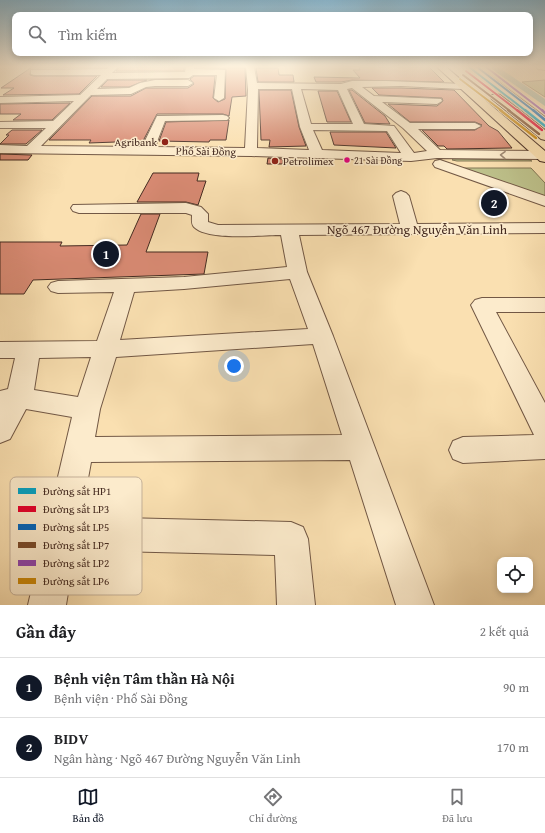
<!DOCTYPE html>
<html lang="vi">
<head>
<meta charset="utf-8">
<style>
	body { margin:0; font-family:"Gentium Book Plus",serif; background:#f2f2f2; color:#202124 }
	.controls { position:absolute; right:12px; bottom:12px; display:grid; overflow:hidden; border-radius:8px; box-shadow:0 2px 6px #0003 }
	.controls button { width:36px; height:36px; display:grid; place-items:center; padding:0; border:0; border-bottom:1px solid #e0e0e0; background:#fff; color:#202124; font:20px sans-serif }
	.you { position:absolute; left:234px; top:366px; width:14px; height:14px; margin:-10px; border:3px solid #fff; border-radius:50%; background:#1a73e8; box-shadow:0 0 0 6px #1a73e833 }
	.badge { display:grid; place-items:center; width:26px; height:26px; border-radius:50%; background:#111827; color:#fff; font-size:13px; font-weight:700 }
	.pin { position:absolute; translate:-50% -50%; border:2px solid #fff; box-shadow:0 1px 4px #0006 }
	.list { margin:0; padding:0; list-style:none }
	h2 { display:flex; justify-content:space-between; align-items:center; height:52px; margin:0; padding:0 16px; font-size:17px }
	h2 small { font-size:13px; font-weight:400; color:#757577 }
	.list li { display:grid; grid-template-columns:26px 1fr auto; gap:12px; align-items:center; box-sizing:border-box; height:60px; padding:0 16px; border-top:1px solid #e0e0e0 }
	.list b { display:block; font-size:15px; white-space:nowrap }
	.list p { margin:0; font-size:13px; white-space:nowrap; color:#757577 }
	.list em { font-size:13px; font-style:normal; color:#757577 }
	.icon { flex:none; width:22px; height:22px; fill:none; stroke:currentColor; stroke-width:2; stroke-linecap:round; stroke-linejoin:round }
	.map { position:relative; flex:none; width:545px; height:605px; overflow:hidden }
	.search { position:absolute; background:#fff; box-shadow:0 2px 6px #0003; left:12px; right:12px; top:12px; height:44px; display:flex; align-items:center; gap:10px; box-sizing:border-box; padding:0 14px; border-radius:8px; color:#757577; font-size:15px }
	.sheet { height:172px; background:#fff }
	nav { display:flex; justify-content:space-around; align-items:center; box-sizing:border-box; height:56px; border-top:1px solid #e0e0e0; background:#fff; font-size:11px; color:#757577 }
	nav a { display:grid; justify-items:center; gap:2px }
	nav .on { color:#111827 }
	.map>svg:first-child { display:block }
	.green { fill:#bec28c; stroke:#827656 }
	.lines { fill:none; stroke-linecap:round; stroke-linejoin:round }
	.canal { fill:#9ebdad; fill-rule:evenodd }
	.building { fill:#d88a73; stroke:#452b21 }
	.minor-casing { stroke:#725845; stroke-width:2 }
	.highway-casing { stroke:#452b21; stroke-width:2 }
	.minor { fill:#fcebcc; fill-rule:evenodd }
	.highway { fill:#fae0b1; fill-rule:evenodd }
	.rail-1-far1-casing { stroke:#fcebcc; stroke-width:3.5 }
	.rail-1-casing { stroke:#fcebcc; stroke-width:4 }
	.rail-2-far1-casing { stroke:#fcebcc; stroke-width:3.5 }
	.rail-2-casing { stroke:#fcebcc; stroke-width:4 }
	.rail-3-far1-casing { stroke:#fcebcc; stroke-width:3.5 }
	.rail-3-casing { stroke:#fcebcc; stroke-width:4 }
	.rail-4-far1-casing { stroke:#fcebcc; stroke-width:3.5 }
	.rail-4-casing { stroke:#fcebcc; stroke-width:4 }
	.rail-5-far1-casing { stroke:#fcebcc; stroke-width:3.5 }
	.rail-5-casing { stroke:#fcebcc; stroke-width:4 }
	.rail-6-far1-casing { stroke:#fcebcc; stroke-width:3.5 }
	.rail-6-casing { stroke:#fcebcc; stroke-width:4 }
	.rail-1-far1 { stroke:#03a3c5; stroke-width:2 }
	.rail-1 { stroke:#03a3c5; stroke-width:2.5 }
	.rail-2-far1 { stroke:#e4002b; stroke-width:2 }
	.rail-2 { stroke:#e4002b; stroke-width:2.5 }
	.rail-3-far1 { stroke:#0065bd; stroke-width:2 }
	.rail-3 { stroke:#0065bd; stroke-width:2.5 }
	.rail-4-far1 { stroke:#7a4b2a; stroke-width:2 }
	.rail-4 { stroke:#7a4b2a; stroke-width:2.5 }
	.rail-5-far1 { stroke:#8e44ad; stroke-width:2 }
	.rail-5 { stroke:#8e44ad; stroke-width:2.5 }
	.rail-6-far1 { stroke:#ca8708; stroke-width:2 }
	.rail-6 { stroke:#ca8708; stroke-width:2.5 }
	.oneway { stroke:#a08b76 }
	.poi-dot { fill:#8f2418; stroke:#fcebcc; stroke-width:1.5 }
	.bus-dot { fill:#e5007d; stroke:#fcebcc; stroke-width:1.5 }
	.labels { text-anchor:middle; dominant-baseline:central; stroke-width:3; stroke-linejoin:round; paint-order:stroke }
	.far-bus-label { font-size:10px; fill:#452b21; stroke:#fcebcc; text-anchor:start }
	.far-poi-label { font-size:11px; fill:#452b21; stroke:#fcebcc; text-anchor:end }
	.far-street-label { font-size:11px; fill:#452b21; stroke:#fcebcc }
	.street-label { font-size:13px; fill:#452b21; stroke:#fcebcc }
	.key { fill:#fcebcc; stroke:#c5b199; stroke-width:1 }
	.key-label { font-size:11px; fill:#452b21 }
</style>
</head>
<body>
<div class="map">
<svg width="545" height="605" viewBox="0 0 545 605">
	<rect width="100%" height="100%" fill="#fae0b1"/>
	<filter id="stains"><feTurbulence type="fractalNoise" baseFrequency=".005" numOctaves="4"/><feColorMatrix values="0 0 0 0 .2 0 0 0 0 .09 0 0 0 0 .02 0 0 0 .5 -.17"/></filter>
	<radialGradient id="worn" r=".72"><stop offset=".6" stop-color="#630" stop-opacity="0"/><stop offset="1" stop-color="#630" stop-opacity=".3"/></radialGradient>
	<!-- green -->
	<path class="green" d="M 545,80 L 545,97 L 522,82 Z
		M 453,159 L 529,160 L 532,161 L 457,161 L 452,160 Z
		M 457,168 L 531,168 L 545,183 L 545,200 Z"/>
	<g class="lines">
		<!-- canal -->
		<path class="canal" d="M 489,67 L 498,67 L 545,99 L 545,106 Z"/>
	</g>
	<!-- building -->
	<path class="building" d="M 32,67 L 107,67 L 31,68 L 30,75 L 34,76 L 97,76 L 79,94 L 3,95 L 14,88 L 1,88 Z
		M 119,67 L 184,67 L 184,71 L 116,71 Z
		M 196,67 L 245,68 L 246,96 L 232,97 L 229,116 L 223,114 L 157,114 L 143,141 L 89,143 L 91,140 L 49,140 L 92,96 L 131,96 L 146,88 L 188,88 L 194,84 L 190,79 L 194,76 L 215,76 L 213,98 L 218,102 L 225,99 L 226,69 Z
		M 359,67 L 429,67 L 444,82 L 352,80 L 341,82 L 316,82 L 314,77 L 360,78 L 353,70 L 360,70 Z
		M 256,68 L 278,68 L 279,75 L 293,75 L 294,82 L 258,82 Z
		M 108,80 L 147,80 L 129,87 L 101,87 Z
		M 372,88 L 401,88 L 454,90 L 489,126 L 498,131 L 512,148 L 447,149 L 444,146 L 438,146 L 422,130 L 475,130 L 482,125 L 475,122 L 410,122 L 388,104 L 437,106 L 443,101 L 442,98 L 379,95 Z
		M 259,90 L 291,90 L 299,127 L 306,146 L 269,147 L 270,140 L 261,140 Z
		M 349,90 L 352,90 L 385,116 L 390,124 L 365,123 Z
		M 318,91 L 337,91 L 351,122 L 327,122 Z
		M 70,103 L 52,120 L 13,120 L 21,114 L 0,114 L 0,104 Z
		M 229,120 L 226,140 L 210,140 L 209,142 L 159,141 L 166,122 Z
		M 12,130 L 42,130 L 26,144 L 0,144 L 9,135 L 6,135 Z
		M 330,132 L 386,132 L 396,148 L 334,145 Z
		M 0,154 L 32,155 L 28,160 L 0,160 Z
		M 268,158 L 283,159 L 283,164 L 267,164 Z
		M 153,173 L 199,173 L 197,181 L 206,181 L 198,205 L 186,202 L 137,202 Z
		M 141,214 L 160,214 L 146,252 L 208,252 L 204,274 L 33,280 L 24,294 L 0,294 L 0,242 L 62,242 L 60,246 L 127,245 Z"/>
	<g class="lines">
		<defs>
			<path id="minor" d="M 109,67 L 118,67 L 112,73 L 185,72 L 186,67 L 194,67 L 194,69 L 225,70 L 224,98 L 219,101 L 214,98 L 217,75 L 193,75 L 189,78 L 107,79 L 97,89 L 129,88 L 140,83 L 155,80 L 188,80 L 193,83 L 188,86 L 155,86 L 146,87 L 131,94 L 91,95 L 41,146 L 142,147 L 157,116 L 223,115 L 227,116 L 229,118 L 227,120 L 165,121 L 155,147 L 245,148 L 248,90 L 246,67 L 254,67 L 257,83 L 341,84 L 352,81 L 386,81 L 465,84 L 467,86 L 462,89 L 401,86 L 362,87 L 374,96 L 441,99 L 442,101 L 437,104 L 382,102 L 410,123 L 475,123 L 481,126 L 475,129 L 418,129 L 440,150 L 545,151 L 545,159 L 437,158 L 411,161 L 251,156 L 0,153 L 0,145 L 27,146 L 46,128 L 0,128 L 0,122 L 53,121 L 74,101 L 0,103 L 0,97 L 80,95 L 101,75 L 34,75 L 31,74 L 31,70 L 107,69 ZM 352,88 L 403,128 L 427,151 L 414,153 L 394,126 L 364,124 L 347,89 ZM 258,89 L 292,89 L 300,127 L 309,150 L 257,148 ZM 301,89 L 338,90 L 353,124 L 311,124 ZM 313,130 L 387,131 L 401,153 L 322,150 Z
				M 469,67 L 478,67 L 545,117 L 545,125 L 541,124 Z
				M 537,67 L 545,67 L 545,70 L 538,69 Z
				M 440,160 L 545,196 L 545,206 L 435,167 L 433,164 L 435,161 Z
				M 401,191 L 406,193 L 409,196 L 417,224 L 545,223 L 545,233 L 299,235 L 307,272 L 333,336 L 434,605 L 396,605 L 350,460 L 91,462 L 81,517 L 291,522 L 303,527 L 308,539 L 315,605 L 277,605 L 275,555 L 75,550 L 66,605 L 28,605 L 72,417 L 26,409 L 10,439 L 0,443 L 0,391 L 8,389 L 15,358 L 0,358 L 0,342 L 97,341 L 114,292 L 58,293 L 51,291 L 48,287 L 51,283 L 58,281 L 184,277 L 287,267 L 281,235 C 262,235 208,241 194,227 C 191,224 192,220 192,215 L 186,213 L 79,213 L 73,211 L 71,208 L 73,205 L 186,203 L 201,207 L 208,214 L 208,222 L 218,225 L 400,224 L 393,196 L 396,193 ZM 290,279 L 308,329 L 120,340 L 134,292 L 184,289 ZM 313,344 L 342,435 L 95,437 L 100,409 L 116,357 ZM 91,357 L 78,397 L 34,390 L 39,358 Z
				M 482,298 L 545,298 L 545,312 L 496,312 L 545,403 L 545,459 L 463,463 L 453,459 L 449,450 L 453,441 L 463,437 L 534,435 L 471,305 L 475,300 Z"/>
			<path id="highway" d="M 437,67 L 446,67 L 545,151 L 545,162 L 540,161 Z
				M 496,94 L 500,95 L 545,130 L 545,140 L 541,139 L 492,99 L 491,97 L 492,95 Z"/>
		</defs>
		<!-- minor casing -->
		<use href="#minor" class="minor-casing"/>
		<!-- highway casing -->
		<use href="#highway" class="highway-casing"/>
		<!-- minor -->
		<use href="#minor" class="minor"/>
		<!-- highway -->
		<use href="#highway" class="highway"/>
		<defs>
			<path id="rail-1-far1" d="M 469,67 L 526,111"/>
			<path id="rail-1" d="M 525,110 L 545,126"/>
			<path id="rail-2-far1" d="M 466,71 L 518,111"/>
			<path id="rail-2" d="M 517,110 L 542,130"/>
			<path id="rail-3-far1" d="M 477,67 L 534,111"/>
			<path id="rail-3" d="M 533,110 L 545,120"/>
			<path id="rail-4-far1" d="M 463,75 L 510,111"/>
			<path id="rail-4" d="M 508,110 L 539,134"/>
			<path id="rail-5-far1" d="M 486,67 L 543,111"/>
			<path id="rail-5" d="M 542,110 L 545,113"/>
			<path id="rail-6-far1" d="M 460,79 L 502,111"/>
			<path id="rail-6" d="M 500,110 L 536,138"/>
		</defs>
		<!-- rail-1-far1 casing -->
		<use href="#rail-1-far1" class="rail-1-far1-casing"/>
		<!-- rail-1 casing -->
		<use href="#rail-1" class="rail-1-casing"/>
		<!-- rail-2-far1 casing -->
		<use href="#rail-2-far1" class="rail-2-far1-casing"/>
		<!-- rail-2 casing -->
		<use href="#rail-2" class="rail-2-casing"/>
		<!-- rail-3-far1 casing -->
		<use href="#rail-3-far1" class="rail-3-far1-casing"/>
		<!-- rail-3 casing -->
		<use href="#rail-3" class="rail-3-casing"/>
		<!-- rail-4-far1 casing -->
		<use href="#rail-4-far1" class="rail-4-far1-casing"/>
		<!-- rail-4 casing -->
		<use href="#rail-4" class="rail-4-casing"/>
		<!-- rail-5-far1 casing -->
		<use href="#rail-5-far1" class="rail-5-far1-casing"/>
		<!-- rail-5 casing -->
		<use href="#rail-5" class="rail-5-casing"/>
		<!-- rail-6-far1 casing -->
		<use href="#rail-6-far1" class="rail-6-far1-casing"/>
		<!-- rail-6 casing -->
		<use href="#rail-6" class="rail-6-casing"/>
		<!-- rail-1-far1 -->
		<use href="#rail-1-far1" class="rail-1-far1"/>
		<!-- rail-1 -->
		<use href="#rail-1" class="rail-1"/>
		<!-- rail-2-far1 -->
		<use href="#rail-2-far1" class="rail-2-far1"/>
		<!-- rail-2 -->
		<use href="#rail-2" class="rail-2"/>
		<!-- rail-3-far1 -->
		<use href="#rail-3-far1" class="rail-3-far1"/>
		<!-- rail-3 -->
		<use href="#rail-3" class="rail-3"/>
		<!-- rail-4-far1 -->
		<use href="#rail-4-far1" class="rail-4-far1"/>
		<!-- rail-4 -->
		<use href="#rail-4" class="rail-4"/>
		<!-- rail-5-far1 -->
		<use href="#rail-5-far1" class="rail-5-far1"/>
		<!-- rail-5 -->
		<use href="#rail-5" class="rail-5"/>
		<!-- rail-6-far1 -->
		<use href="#rail-6-far1" class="rail-6-far1"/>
		<!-- rail-6 -->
		<use href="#rail-6" class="rail-6"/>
	</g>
	<!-- one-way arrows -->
	<defs><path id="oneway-chevron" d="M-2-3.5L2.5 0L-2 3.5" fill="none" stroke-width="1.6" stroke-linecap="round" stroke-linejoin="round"/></defs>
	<use class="oneway" href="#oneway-chevron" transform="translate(503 155) rotate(-179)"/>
	<!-- sky -->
	<linearGradient id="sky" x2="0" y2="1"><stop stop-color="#8ab8d0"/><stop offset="0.44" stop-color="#fdf1dc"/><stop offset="1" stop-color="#fdf1dc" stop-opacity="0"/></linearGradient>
	<rect width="545" height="152" fill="url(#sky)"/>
	<!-- markers -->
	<g class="poi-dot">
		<circle cx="165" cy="142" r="4"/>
		<circle cx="275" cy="161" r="4"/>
	</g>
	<circle class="bus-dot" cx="347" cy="160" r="3.5"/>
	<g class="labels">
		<!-- far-bus labels -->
		<g class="far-bus-label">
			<text x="354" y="160">21 Sài Đồng</text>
		</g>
		<!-- far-poi labels -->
		<g class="far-poi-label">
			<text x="157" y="142">Agribank</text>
			<text x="283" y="161" text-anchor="start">Petrolimex</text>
		</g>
		<!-- far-street labels -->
		<g class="far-street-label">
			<text transform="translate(206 151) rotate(1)">Phố Sài Đồng</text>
		</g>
		<!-- street labels -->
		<g class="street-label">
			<text x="417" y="229">Ngõ 467 Đường Nguyễn Văn Linh</text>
		</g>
	</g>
	<!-- legend -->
	<rect x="10" y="477" width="132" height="118" rx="6" class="key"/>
	<rect x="18" y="488" width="18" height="6" fill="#03a3c5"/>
	<rect x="18" y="506" width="18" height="6" fill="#e4002b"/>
	<rect x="18" y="524" width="18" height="6" fill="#0065bd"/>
	<rect x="18" y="542" width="18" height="6" fill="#7a4b2a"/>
	<rect x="18" y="560" width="18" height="6" fill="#8e44ad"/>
	<rect x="18" y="578" width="18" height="6" fill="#ca8708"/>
	<g class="key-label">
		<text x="43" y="495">Đường sắt HP1</text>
		<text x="43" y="513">Đường sắt LP3</text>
		<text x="43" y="531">Đường sắt LP5</text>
		<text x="43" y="549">Đường sắt LP7</text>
		<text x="43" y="567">Đường sắt LP2</text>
		<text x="43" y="585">Đường sắt LP6</text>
	</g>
	<rect width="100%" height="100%" filter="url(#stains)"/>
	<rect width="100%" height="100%" fill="url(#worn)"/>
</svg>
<div class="controls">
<button><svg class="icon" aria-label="locate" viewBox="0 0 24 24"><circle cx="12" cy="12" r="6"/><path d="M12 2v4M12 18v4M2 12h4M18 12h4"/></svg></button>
</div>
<div class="you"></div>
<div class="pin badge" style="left:106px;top:254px">1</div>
<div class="pin badge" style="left:494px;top:203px">2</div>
<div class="search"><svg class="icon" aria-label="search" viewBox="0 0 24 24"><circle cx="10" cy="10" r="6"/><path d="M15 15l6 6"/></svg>Tìm kiếm</div>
</div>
<section class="sheet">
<h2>Gần đây<small>2 kết quả</small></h2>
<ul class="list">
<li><span class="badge">1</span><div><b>Bệnh viện Tâm thần Hà Nội</b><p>Bệnh viện · Phố Sài Đồng</p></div><em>90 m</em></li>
<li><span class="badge">2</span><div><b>BIDV</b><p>Ngân hàng · Ngõ 467 Đường Nguyễn Văn Linh</p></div><em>170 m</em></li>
</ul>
</section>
<nav>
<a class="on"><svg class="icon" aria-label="map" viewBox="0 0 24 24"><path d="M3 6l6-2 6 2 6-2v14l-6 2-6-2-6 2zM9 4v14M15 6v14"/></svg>Bản đồ</a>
<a><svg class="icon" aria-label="directions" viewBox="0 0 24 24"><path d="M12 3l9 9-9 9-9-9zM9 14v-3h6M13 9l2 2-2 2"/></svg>Chỉ đường</a>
<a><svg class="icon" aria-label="saved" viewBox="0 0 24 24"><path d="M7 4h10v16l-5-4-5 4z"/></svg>Đã lưu</a>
</nav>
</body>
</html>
